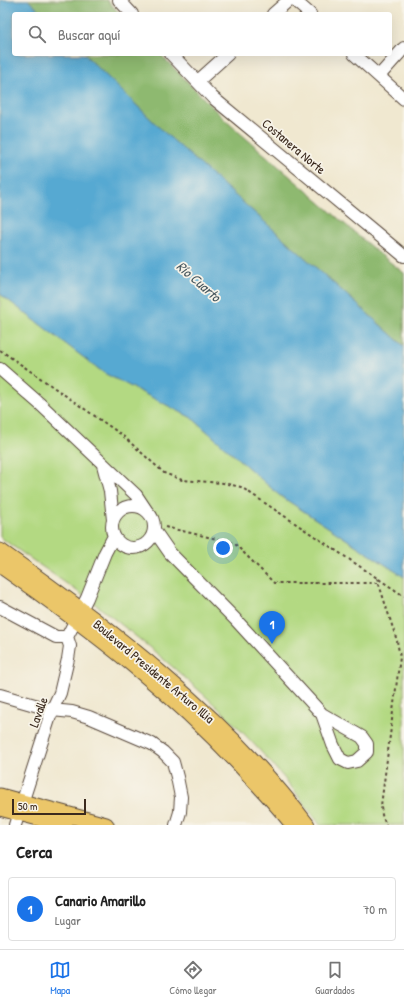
<!DOCTYPE html>
<html lang="es">
<head>
<meta charset="utf-8">
<style>
	body { margin:0; font-family:"Patrick Hand",sans-serif; background:#f6f6f6; color:#222 }
	.scale { position:absolute; left:12px; bottom:10px; width:74px; box-sizing:border-box; padding-left:4px; border:2px solid #3b2a1e; border-top:0; font-size:11px; line-height:14px; white-space:nowrap; color:#3b2a1e; -webkit-text-stroke:3px #f7f3e8; paint-order:stroke }
	.you { position:absolute; left:223px; top:548px; width:14px; height:14px; margin:-10px; border:3px solid #fff; border-radius:50%; background:#1a73e8; box-shadow:0 0 0 6px #1a73e833 }
	.badge { display:grid; place-items:center; width:26px; height:26px; border-radius:50%; background:#1a73e8; color:#fff; font-size:13px; font-weight:700 }
	.pin { position:absolute; translate:-50% -33px; filter:drop-shadow(0 1px 2px #0008) }
	.pin::after { content:''; position:absolute; top:21px; width:14px; height:12px; background:inherit; clip-path:polygon(0 0,100% 0,50% 100%) }
	.list { margin:0; padding:0; list-style:none }
	h2 { display:flex; justify-content:space-between; align-items:center; height:52px; margin:0; padding:0 16px; font-size:17px }
	h2 small { font-size:13px; font-weight:400; color:#767676 }
	.list li { display:grid; grid-template-columns:26px 1fr auto; gap:12px; align-items:center; box-sizing:border-box; height:64px; margin:0 8px 8px; padding:0 8px; border:1px solid #e0e0e0; border-radius:4px }
	.list b { display:block; font-size:15px; white-space:nowrap }
	.list p { margin:0; font-size:13px; white-space:nowrap; color:#767676 }
	.list em { font-size:13px; font-style:normal; color:#767676 }
	.icon { flex:none; width:22px; height:22px; fill:none; stroke:currentColor; stroke-width:2; stroke-linecap:round; stroke-linejoin:round }
	.map { position:relative; flex:none; width:404px; height:825px; overflow:hidden }
	.search { position:absolute; background:#fff; box-shadow:0 4px 16px #0002; left:12px; right:12px; top:12px; height:44px; display:flex; align-items:center; gap:10px; box-sizing:border-box; padding:0 14px; border-radius:4px; color:#767676; font-size:15px }
	.sheet { height:124px; background:#fff }
	nav { display:flex; justify-content:space-around; align-items:center; box-sizing:border-box; height:56px; border-top:1px solid #e0e0e0; background:#fff; font-size:11px; color:#767676 }
	nav a { display:grid; justify-items:center; gap:2px }
	nav .on { color:#1a73e8 }
	.map>svg:first-child { display:block }
	.green { fill:#b3d982; stroke:#778250 }
	.forest { fill:#8eb970; stroke:#647247 }
	.water { fill:#57a9d2; stroke:#496a78 }
	.lines { fill:none; stroke-linecap:round; stroke-linejoin:round }
	.minor-casing { stroke:#564639; stroke-width:14 }
	.major-casing { stroke:#564639; stroke-width:17 }
	.path { stroke:#564639; stroke-width:2; stroke-dasharray:3 3; stroke-linecap:butt }
	.minor { stroke:#fff; stroke-width:12 }
	.major { stroke:#ebc669; stroke-width:15 }
	.labels { text-anchor:middle; dominant-baseline:central; stroke-width:3.5; stroke-linejoin:round; paint-order:stroke }
	.street-label { font-size:13px; fill:#3b2a1e; stroke:#f7f3e8 }
	.water-label { font-size:14px; font-style:italic; fill:#45565d; stroke:#f7f3e8 }
</style>
</head>
<body>
<div class="map">
<svg width="404" height="825" viewBox="0 0 404 825">
	<rect width="100%" height="100%" fill="#f7f3e8"/>
	<filter id="ink" filterUnits="userSpaceOnUse"><feTurbulence type="fractalNoise" baseFrequency=".025" numOctaves="2"/><feDisplacementMap in="SourceGraphic" scale="8" xChannelSelector="R" yChannelSelector="G"/><feConvolveMatrix kernelMatrix="1 2 1 2 8 2 1 2 1" color-interpolation-filters="sRGB"/></filter>
	<filter id="wash" filterUnits="userSpaceOnUse"><feTurbulence type="fractalNoise" baseFrequency=".012" numOctaves="4" result="noise"/><feDisplacementMap in="SourceGraphic" scale="16" xChannelSelector="R" yChannelSelector="G"/><feGaussianBlur stdDeviation="0.9" result="paint"/><feColorMatrix in="noise" values="0 0 0 0 0 0 0 0 0 0 0 0 0 0 0 0 0 1.4 0 .05"/><feComposite in="paint" operator="in"/></filter>
	<g filter="url(#wash)">
		<rect width="100%" height="100%" fill="#f0e8d0"/>
		<!-- green -->
		<path class="green" d="M 0,294 L 104,373 L 192,418 L 279,495 L 404,577 L 404,825 L 320,825 C 261,740 180,670 99,607 C 67,583 33,561 0,537 Z"/>
		<!-- forest -->
		<path class="forest" d="M 28,0 L 107,0 L 120,14 L 43,14 Z
			M 84,54 L 160,54 L 225,120 L 376,251 L 404,273 L 404,346 L 164,132 Z"/>
		<!-- water -->
		<path class="water" d="M 0,0 L 28,0 L 43,14 L 14,14 L 14,54 L 84,54 L 164,132 L 404,346 L 404,577 L 279,495 L 192,418 L 104,373 L 0,294 Z"/>
	</g>
	<g filter="url(#ink)">
		<g class="lines">
			<defs>
				<path id="minor" d="M 119,0 L 132,14
					M 294,0 L 310,14
					M 273,14 L 289,0
					M 171,54 L 212,97 L 404,256
					M 354,54 L 404,99
					M 379,76 L 404,48
					M 198,81 L 228,54
					M 0,369 L 40,404 L 136,495 L 146,510
					M 103,465 L 110,491 L 113,520
					M112 527a21 21 0 1 1 42 0a21 21 0 1 1-42 0Z
					M 154,530 L 170,553 L 235,619 L 322,714 L 362,737 L 367,744 L 367,752 L 357,761 L 348,763 L 340,759 L 333,745 L 322,714
					M 0,607 L 56,637 L 67,637
					M 0,695 L 52,710 L 72,712 L 89,717 L 152,744 L 163,752 L 173,762 L 177,777 L 181,797 L 180,812 L 176,825
					M 15,825 L 52,710 L 60,693 L 68,659 L 70,646 L 67,637 L 87,598 L 105,553 L 114,536"/>
				<path id="major" d="M 0,551 C 112,630 224,715 307,825
					M 0,565 C 90,628 178,695 251,777 C 265,792 280,808 293,825
					M 0,796 L 106,825
					M 0,808 L 65,825"/>
			</defs>
			<!-- minor casing -->
			<use href="#minor" class="minor-casing"/>
			<!-- major casing -->
			<use href="#major" class="major-casing"/>
			<!-- path -->
			<path class="path" d="M 0,350 L 122,435 L 164,473 L 182,480 L 223,483 L 241,487 L 404,596
				M 165,527 L 234,543 L 274,583 L 378,583
				M 377,578 L 397,641 L 400,657 L 381,806 L 382,815 L 386,825"/>
			<!-- minor -->
			<use href="#minor" class="minor"/>
			<!-- major -->
			<use href="#major" class="major"/>
		</g>
	</g>
	<g class="labels">
		<!-- street labels -->
		<g class="street-label">
			<text transform="translate(294 146) rotate(40)">Costanera Norte</text>
			<text transform="translate(154 671) rotate(40)">Boulevard Presidente Arturo Illia</text>
			<text transform="translate(38 712) rotate(-70)">Lavalle</text>
		</g>
		<!-- water labels -->
		<g class="water-label">
			<text transform="translate(199 281) rotate(41)">Río Cuarto</text>
		</g>
	</g>
</svg>
<div class="scale">50 m</div>
<div class="you"></div>
<div class="pin badge" style="left:272px;top:644px">1</div>
<div class="search"><svg class="icon" aria-label="search" viewBox="0 0 24 24"><circle cx="10" cy="10" r="6"/><path d="M15 15l6 6"/></svg>Buscar aquí</div>
</div>
<section class="sheet">
<h2>Cerca<small></small></h2>
<ul class="list">
<li><span class="badge">1</span><div><b>Canario Amarillo</b><p>Lugar</p></div><em>70 m</em></li>
</ul>
</section>
<nav>
<a class="on"><svg class="icon" aria-label="map" viewBox="0 0 24 24"><path d="M3 6l6-2 6 2 6-2v14l-6 2-6-2-6 2zM9 4v14M15 6v14"/></svg>Mapa</a>
<a><svg class="icon" aria-label="directions" viewBox="0 0 24 24"><path d="M12 3l9 9-9 9-9-9zM9 14v-3h6M13 9l2 2-2 2"/></svg>Cómo llegar</a>
<a><svg class="icon" aria-label="saved" viewBox="0 0 24 24"><path d="M7 4h10v16l-5-4-5 4z"/></svg>Guardados</a>
</nav>
</body>
</html>
